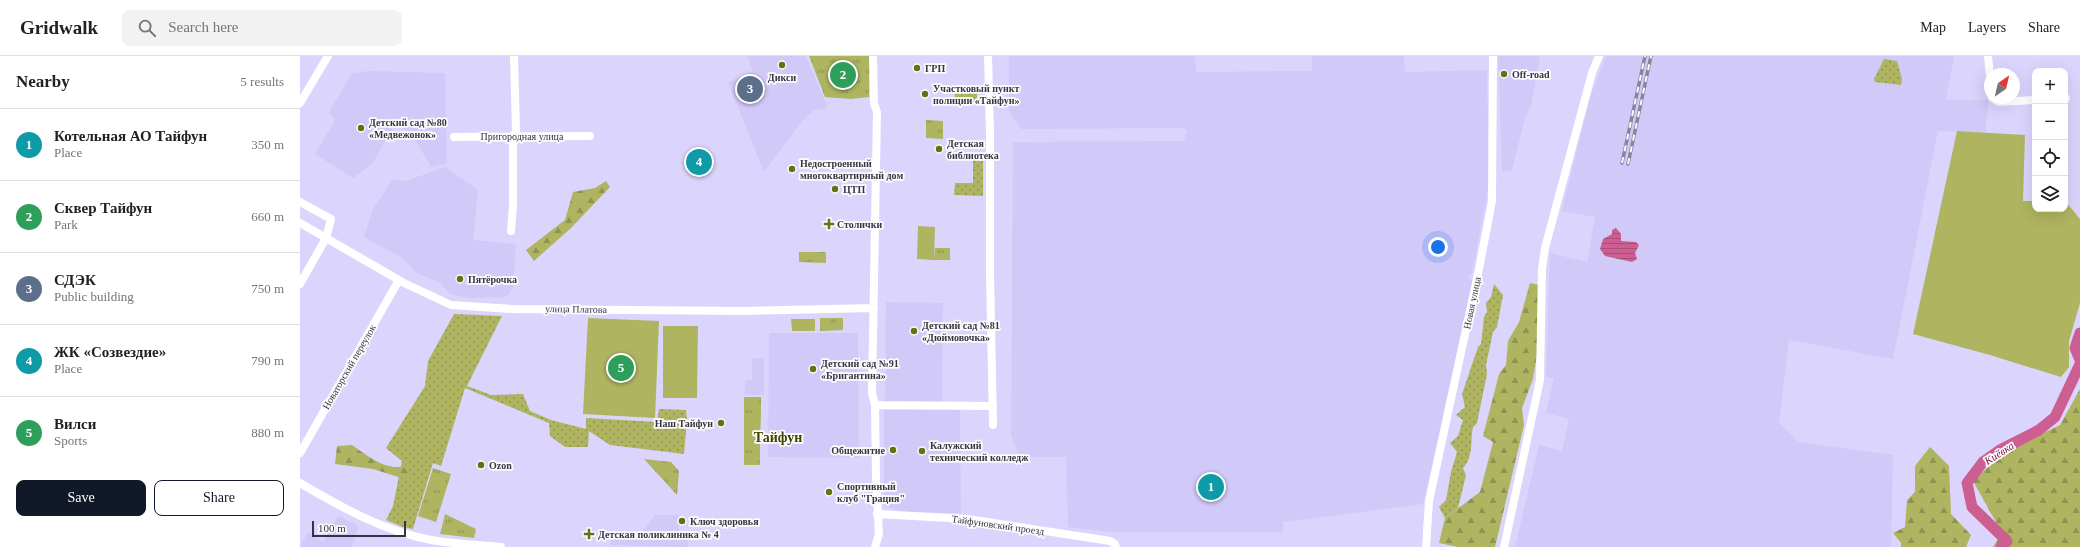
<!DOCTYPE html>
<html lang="en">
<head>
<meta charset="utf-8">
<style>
	body { margin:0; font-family:"Times New Roman",serif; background:#f2f2f2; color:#202124 }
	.controls { position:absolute; right:12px; top:12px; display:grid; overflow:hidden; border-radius:8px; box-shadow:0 4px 16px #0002 }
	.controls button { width:36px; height:36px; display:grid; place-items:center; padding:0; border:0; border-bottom:1px solid #e0e0e0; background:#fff; color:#202124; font:20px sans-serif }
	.compass { position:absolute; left:1684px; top:12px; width:36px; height:36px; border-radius:50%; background:#fff; box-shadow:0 4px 16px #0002; rotate:34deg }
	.scale { position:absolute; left:12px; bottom:10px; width:94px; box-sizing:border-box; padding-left:4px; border:2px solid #363443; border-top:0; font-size:11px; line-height:14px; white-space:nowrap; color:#363443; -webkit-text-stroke:3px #fcfcfc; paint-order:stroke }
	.you { position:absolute; left:1138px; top:191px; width:14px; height:14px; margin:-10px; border:3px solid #fff; border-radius:50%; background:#1a73e8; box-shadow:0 0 0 6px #1a73e833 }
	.badge { display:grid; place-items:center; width:26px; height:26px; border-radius:50%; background:#111827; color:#fff; font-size:13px; font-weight:700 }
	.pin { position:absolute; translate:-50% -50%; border:2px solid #fff; box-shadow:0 1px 4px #0006 }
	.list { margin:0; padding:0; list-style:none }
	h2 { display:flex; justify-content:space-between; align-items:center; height:52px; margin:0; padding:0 16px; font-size:17px }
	h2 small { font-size:13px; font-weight:400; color:#757577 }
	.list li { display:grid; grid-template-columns:26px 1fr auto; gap:12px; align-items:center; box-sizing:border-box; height:72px; padding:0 16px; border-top:1px solid #e0e0e0 }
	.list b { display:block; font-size:15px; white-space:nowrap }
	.list p { margin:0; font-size:13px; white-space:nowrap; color:#757577 }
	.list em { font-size:13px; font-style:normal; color:#757577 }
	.actions { display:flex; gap:8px; padding:12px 16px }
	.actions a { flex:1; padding:9px 0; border:1px solid #111827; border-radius:8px; text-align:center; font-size:14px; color:#111827 }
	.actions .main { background:#111827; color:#fff }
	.icon { flex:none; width:22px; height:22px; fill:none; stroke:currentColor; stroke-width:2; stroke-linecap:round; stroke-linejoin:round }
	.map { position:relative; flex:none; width:1780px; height:491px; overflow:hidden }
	header { display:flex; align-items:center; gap:24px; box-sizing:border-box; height:56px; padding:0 20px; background:#fff; border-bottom:1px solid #e0e0e0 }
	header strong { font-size:19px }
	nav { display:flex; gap:22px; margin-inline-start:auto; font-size:14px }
	.search { width:280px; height:36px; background:#f2f2f2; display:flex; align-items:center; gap:10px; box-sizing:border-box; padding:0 14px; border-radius:8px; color:#757577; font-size:15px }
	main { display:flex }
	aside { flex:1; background:#fff }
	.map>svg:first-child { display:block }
	.built { fill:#d1c9f7 }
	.grass { fill:url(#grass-dots) }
	.forest { fill:url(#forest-firs) }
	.park { fill:url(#park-tufts) }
	.garden { fill:#aeb460 }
	.water { fill:url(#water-rules) }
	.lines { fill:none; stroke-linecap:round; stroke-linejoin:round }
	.river { stroke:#cd5e92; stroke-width:11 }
	.minor { stroke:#fff; stroke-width:8 }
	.rail-casing { stroke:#8884a0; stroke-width:3.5 }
	.rail { stroke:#fcfcfc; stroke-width:2; stroke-dasharray:6; stroke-linecap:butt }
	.poi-dot { fill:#6a6f14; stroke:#fcfcfc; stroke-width:1.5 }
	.labels { text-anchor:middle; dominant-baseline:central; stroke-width:3.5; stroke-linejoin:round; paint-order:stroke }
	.poi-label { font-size:10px; font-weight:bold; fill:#363443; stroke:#fcfcfc; text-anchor:start }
	.street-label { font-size:10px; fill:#363443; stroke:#fcfcfc }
	.water-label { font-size:11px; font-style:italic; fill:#811b52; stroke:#fcfcfc }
	.district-label { font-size:14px; font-weight:bold; fill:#3f4101; stroke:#fcfcfc }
</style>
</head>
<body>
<header>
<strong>Gridwalk</strong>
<div class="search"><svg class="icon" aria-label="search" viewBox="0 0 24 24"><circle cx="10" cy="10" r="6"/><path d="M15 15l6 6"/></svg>Search here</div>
<nav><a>Map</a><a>Layers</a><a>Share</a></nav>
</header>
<main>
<aside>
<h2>Nearby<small>5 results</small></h2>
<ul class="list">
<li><span class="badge" style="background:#0f9aa8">1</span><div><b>Котельная АО Тайфун</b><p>Place</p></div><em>350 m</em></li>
<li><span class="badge" style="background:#2e9e5b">2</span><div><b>Сквер Тайфун</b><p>Park</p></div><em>660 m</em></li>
<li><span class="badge" style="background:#5c6f8a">3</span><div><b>СДЭК</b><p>Public building</p></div><em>750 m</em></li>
<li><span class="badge" style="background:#0f9aa8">4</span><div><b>ЖК «Созвездие»</b><p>Place</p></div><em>790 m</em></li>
<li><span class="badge" style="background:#2e9e5b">5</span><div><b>Вилси</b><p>Sports</p></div><em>880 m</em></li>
</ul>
<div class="actions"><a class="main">Save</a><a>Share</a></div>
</aside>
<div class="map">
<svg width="1780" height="491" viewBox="0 0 1780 491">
	<defs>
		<pattern id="grass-dots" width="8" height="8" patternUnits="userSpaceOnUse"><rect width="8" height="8" fill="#aeb460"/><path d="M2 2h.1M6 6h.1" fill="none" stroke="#8e9351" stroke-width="1.8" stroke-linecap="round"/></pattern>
		<pattern id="forest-firs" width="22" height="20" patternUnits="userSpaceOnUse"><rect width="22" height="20" fill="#aeb460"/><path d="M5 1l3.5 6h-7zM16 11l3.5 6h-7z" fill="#8e9351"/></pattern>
		<pattern id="park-tufts" width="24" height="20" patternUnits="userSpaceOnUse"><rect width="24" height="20" fill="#aeb460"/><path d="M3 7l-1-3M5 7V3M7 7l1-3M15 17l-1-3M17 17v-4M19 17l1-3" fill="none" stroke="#8e9351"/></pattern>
		<pattern id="water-rules" width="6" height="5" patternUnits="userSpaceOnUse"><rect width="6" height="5" fill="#cd5e92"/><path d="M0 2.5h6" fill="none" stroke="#a74e79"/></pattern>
	</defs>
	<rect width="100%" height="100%" fill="#dbd5fd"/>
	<!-- built -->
	<path class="built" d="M 447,0 L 506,0 L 528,52 L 514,54 L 503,64 L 464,116 L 428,26 L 453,16 Z
		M 709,0 L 895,0 L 896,16 L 1012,15 L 1012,0 L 1104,0 L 1105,16 L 1187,14 L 1189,128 L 1172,217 L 1168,222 L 1173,225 L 1123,448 L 983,466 L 983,476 L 812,476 L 768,471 L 766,401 L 720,401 L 711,379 L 713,86 L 884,85 L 887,75 L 884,72 L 721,73 L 709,55 Z
		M 1198,0 L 1240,0 L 1231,50 L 1225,62 L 1212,114 L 1202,115 Z
		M 1306,0 L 1654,0 L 1646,44 L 1689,44 L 1685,76 L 1638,75 L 1593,303 L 1489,284 L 1479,367 L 1499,386 L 1593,399 L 1591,491 L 1215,491 L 1239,389 L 1262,395 L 1269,363 L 1246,357 L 1254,322 L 1246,321 L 1250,197 L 1287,206 L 1295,161 L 1262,155 L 1290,41 Z
		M 69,15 L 145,17 L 147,107 L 131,111 L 111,77 L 95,68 L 72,108 L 53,122 L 15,98 L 35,64 L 29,56 L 52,17 Z
		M 145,111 L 178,134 L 173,184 L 216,188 L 213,231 L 206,241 L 167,242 L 150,238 L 140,227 L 115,216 L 104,203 L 64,181 L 73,153 L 92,124 L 106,125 Z
		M 586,246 L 643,247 L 642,347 L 585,347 Z
		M 469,277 L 558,277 L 559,402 L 468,401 Z
		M 452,302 L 464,302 L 464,339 L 445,338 L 445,324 L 452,324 Z
		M 584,354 L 660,354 L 661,457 L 603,456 L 584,450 Z
		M 355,459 L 378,459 L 379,477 L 388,478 L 388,491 L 311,489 L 311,475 L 342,476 Z
		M 38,460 L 56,468 L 58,472 L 51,491 L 0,491 L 8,476 L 23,486 Z"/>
	<!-- grass -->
	<path class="grass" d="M 1584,3 L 1597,5 L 1602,23 L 1601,29 L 1575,26 L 1574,23 Z
		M 655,37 L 677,37 L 677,45 L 654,44 Z
		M 673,104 L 683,105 L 683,140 L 654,139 L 655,127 L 673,127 Z
		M 1194,228 L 1203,239 L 1197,271 L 1193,276 L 1186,309 L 1187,318 L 1177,367 L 1173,371 C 1170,384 1174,401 1163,412 L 1166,419 L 1158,452 L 1145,462 L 1139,451 L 1146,444 L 1151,416 L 1157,396 L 1150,387 L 1158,380 L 1163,364 L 1156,359 L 1165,351 L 1162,338 L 1178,291 L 1181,288 L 1184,261 L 1187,256 L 1186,247 L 1191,241 Z
		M 154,258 L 202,260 L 167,330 L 191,339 L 223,338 L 230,355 L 251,364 L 286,373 L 286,362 L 357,366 L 359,353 L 386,354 L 387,365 L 384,398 L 310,389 L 289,375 L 288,391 L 265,391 L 250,380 L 249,367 L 165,332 L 141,410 L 133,407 L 113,473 L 103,471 L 86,464 L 93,450 L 102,405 L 86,392 L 125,330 L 128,305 Z"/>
	<!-- forest -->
	<path class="forest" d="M 306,125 L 310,131 L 271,172 L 234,205 L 226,194 L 265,164 L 273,136 L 295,132 Z
		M 1230,227 L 1239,229 L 1237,298 L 1233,323 L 1222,352 L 1224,369 L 1195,491 L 1158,491 L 1139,487 L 1145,462 L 1180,436 L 1193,386 L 1183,380 L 1199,318 L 1206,309 L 1208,285 L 1219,266 Z
		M 1780,333 L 1780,491 L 1693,491 L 1702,477 L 1673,425 L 1703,397 L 1760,369 Z
		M 52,389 C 68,400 88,417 108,409 L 111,425 L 73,413 L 35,408 L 37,390 Z
		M 1630,391 L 1649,410 L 1651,458 L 1671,479 L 1666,491 L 1601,491 L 1601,487 L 1593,477 L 1605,471 L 1607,444 L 1615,436 L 1615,410 Z"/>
	<!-- park -->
	<path class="park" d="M 509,0 L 570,0 L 569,41 L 551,43 L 525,41 Z
		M 626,64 L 643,65 L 643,83 L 626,82 Z
		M 635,192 L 650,192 L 650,204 L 634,204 Z
		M 499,196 L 526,196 L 526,207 L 499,206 Z
		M 520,262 L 543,262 L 543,274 L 520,275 Z
		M 444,341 L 461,341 L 461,358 L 444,358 Z
		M 444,385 L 460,385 L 460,409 L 444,409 Z
		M 344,403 L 371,406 L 379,415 L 377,439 Z
		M 133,412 L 151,418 L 136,466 L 118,460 Z
		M 145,458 L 176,473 L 174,482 L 140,478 Z"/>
	<!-- garden -->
	<path class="garden" d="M 1657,75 L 1725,79 L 1723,145 L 1735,145 L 1735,153 L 1765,153 L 1766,146 L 1780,163 L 1780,247 L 1769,285 L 1769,311 L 1761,321 L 1690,299 L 1613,278 Z
		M 618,170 L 635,171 L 634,204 L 617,203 Z
		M 288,262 L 359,265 L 355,362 L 283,358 Z
		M 491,263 L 515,263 L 515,275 L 492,275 Z
		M 363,270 L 398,270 L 397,342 L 363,342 Z
		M 444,358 L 461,358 L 460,385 L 444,385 Z"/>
	<!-- water -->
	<path class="water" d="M 1316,172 L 1321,178 L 1321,185 L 1336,186 L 1339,189 L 1335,197 L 1337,203 L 1332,206 L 1305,200 L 1300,193 L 1303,183 L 1312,178 L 1312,174 Z"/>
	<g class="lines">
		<!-- river -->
		<path class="river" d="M 1780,277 L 1775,292 L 1780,304
			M 1701,491 L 1707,485 L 1672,451 L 1667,427 L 1683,406 L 1700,394 L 1739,374 L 1755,361 L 1780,308"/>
		<!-- minor -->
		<path class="minor" d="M 573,0 L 574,47 L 577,56 L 572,337 L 575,349 L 576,424 L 579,478 L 575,491
			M 688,0 L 690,77 L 690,217 L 693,369
			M 1688,0 L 1690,20
			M 1692,42 L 1699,46 L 1735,44
			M 1765,42 L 1766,42
			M 0,47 L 28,0
			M 154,81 L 290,80
			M 0,146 L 31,163 L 26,182 L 0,228
			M 0,167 L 104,227 L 151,249 L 212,253 L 444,255 L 574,252
			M 211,175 L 213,149 L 213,80 L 216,76 L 214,0
			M 575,349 L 693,350
			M 0,397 L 99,224
			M 0,427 C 41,451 83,475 131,484 C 154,488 178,489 201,491
			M 577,458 L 668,463 L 810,485 L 815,488 L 816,491
			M 1126,491 L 1129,445 L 1179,213 L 1192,145 L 1193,0
			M 1204,491 L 1240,324 L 1242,213 L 1245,192 L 1292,17 L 1299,0"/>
		<defs>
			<path id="rail" d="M 1322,107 L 1345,0
				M 1328,108 L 1351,0"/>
		</defs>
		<!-- rail casing -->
		<use href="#rail" class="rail-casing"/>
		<!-- rail -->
		<use href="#rail" class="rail"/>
	</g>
	<!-- markers -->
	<g class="poi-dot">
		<circle cx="482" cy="9" r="4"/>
		<circle cx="617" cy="12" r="4"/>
		<circle cx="1204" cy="18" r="4"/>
		<circle cx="625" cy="38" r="4"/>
		<circle cx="61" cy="72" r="4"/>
		<circle cx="639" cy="93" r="4"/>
		<circle cx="492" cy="113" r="4"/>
		<circle cx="535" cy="133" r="4"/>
		<path d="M527 162h4v4h4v4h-4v4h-4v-4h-4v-4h4z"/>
		<circle cx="160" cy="223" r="4"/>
		<circle cx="614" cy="275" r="4"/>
		<circle cx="513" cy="313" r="4"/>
		<circle cx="421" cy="367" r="4"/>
		<circle cx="593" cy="394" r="4"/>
		<circle cx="622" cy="395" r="4"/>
		<circle cx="181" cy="409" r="4"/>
		<circle cx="529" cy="436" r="4"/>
		<circle cx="382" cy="465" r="4"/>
		<path d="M287 472h4v4h4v4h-4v4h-4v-4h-4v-4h4z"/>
	</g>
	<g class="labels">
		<!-- poi labels -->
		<g class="poi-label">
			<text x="625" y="12">ГРП</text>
			<text x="1212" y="18">Off-road</text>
			<text x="482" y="21" text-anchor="middle">Дикси</text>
			<text x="633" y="32">Участковый пункт<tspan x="633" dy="12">полиции «Тайфун»</tspan></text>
			<text x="69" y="66">Детский сад №80<tspan x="69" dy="12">«Медвежонок»</tspan></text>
			<text x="647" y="87">Детская<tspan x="647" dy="12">библиотека</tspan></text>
			<text x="500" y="107">Недостроенный<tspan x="500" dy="12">многоквартирный дом</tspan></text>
			<text x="543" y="133">ЦТП</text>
			<text x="537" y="168">Столички</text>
			<text x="168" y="223">Пятёрочка</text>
			<text x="622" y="269">Детский сад №81<tspan x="622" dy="12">«Дюймовочка»</tspan></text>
			<text x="521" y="307">Детский сад №91<tspan x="521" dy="12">«Бригантина»</tspan></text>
			<text x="413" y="367" text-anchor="end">Наш Тайфун</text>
			<text x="630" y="389">Калужский<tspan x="630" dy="12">технический колледж</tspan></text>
			<text x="585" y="394" text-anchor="end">Общежитие</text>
			<text x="189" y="409">Ozon</text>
			<text x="537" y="430">Спортивный<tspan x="537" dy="12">клуб "Грация"</tspan></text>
			<text x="390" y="465">Ключ здоровья</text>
			<text x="298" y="478">Детская поликлиника № 4</text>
		</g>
		<!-- street labels -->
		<g class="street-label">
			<text x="222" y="80">Пригородная улица</text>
			<text transform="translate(1172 247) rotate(-78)">Новая улица</text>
			<text transform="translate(276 253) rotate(1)">улица Платова</text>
			<text transform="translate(49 311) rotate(-60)">Новаторский переулок</text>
			<text transform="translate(698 469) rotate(8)">Тайфуновский проезд</text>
		</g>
		<!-- water labels -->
		<g class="water-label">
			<text transform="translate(1699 397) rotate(-33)">Киёвка</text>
		</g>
		<!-- district labels -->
		<g class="district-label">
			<text x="478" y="381">Тайфун</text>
		</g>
	</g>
</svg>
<div class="controls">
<button>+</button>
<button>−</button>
<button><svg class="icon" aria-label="locate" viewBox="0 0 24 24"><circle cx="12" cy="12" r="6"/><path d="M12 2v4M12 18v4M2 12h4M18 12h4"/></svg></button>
<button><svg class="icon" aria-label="layers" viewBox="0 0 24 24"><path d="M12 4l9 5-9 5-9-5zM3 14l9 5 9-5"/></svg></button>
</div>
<svg class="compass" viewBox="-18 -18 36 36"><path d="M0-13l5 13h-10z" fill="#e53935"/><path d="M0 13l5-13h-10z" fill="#757577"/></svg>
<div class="scale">100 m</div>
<div class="you"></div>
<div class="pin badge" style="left:911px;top:431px;background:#0f9aa8">1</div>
<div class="pin badge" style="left:543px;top:19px;background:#2e9e5b">2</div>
<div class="pin badge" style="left:450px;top:33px;background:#5c6f8a">3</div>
<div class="pin badge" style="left:399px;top:106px;background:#0f9aa8">4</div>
<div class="pin badge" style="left:321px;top:312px;background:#2e9e5b">5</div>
</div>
</main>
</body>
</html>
